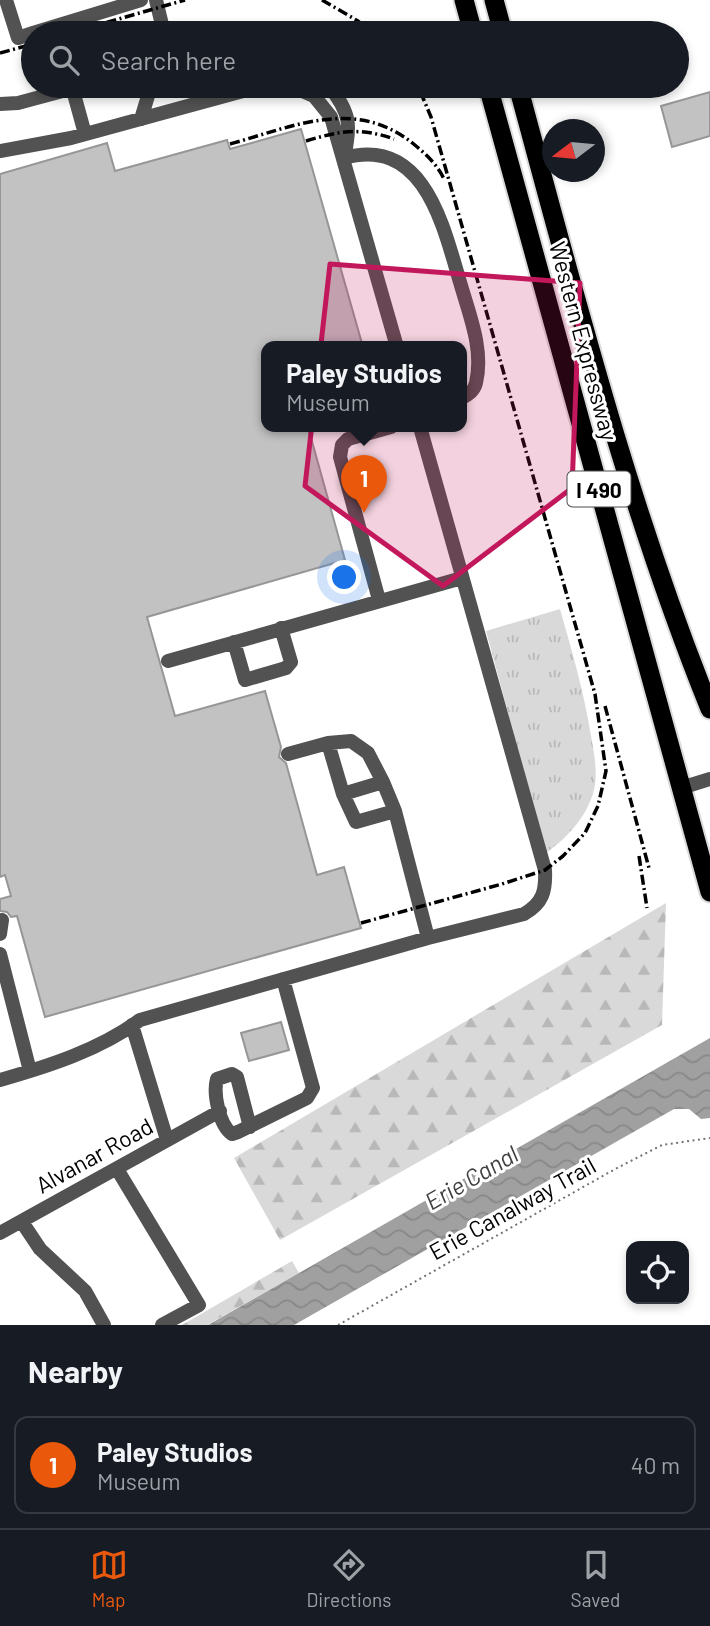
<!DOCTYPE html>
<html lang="en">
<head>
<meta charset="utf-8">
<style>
	body { margin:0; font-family:Barlow,sans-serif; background:#20242c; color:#f1f3f6 }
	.controls { position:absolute; right:21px; bottom:21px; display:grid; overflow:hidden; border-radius:14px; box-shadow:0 4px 10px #0003 }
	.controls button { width:63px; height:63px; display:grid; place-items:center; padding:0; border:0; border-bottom:2px solid #363941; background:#171b24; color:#f1f3f6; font:35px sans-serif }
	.compass { position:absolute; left:542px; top:119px; width:63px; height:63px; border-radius:50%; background:#171b24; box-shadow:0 4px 10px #0003; rotate:254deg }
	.you { position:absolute; left:345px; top:578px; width:24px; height:24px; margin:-18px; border:5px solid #fff; border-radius:50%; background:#1a73e8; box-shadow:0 0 0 10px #1a73e833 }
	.badge { display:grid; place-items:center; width:46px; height:46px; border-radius:50%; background:#ea580c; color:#fff; font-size:23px; font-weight:700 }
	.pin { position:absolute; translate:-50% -58px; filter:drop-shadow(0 2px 4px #0008) }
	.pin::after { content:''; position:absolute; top:37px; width:24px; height:21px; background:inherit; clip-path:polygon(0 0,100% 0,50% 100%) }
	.popup { position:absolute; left:261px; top:341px; width:206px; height:91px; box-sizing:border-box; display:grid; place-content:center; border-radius:14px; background:#171b24; filter:drop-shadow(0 2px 5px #0005); font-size:23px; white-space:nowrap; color:#9ea1a6 }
	.popup b { font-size:26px; color:#f1f3f6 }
	.popup::after { content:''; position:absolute; left:50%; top:100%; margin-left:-14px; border:14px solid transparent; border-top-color:#171b24 }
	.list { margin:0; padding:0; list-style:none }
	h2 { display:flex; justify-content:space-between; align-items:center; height:91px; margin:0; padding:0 28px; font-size:30px }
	h2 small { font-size:23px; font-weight:400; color:#9ea1a6 }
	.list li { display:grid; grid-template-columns:46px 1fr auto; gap:21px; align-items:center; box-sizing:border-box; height:98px; margin:0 14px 14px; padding:0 14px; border:2px solid #363941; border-radius:14px }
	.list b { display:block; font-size:26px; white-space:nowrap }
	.list p { margin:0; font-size:23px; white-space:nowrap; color:#9ea1a6 }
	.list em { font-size:23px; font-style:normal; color:#9ea1a6 }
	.icon { flex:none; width:38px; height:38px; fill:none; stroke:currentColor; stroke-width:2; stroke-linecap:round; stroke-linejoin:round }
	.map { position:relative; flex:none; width:710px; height:1325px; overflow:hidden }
	.search { position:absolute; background:#171b24; box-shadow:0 4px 10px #0003; left:21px; right:21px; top:21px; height:77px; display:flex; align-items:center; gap:18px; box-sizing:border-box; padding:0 24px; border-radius:38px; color:#9ea1a6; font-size:26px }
	.sheet { height:203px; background:#171b24 }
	nav { display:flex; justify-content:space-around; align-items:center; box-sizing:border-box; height:98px; border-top:2px solid #363941; background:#171b24; font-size:19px; color:#9ea1a6 }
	nav a { display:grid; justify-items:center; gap:4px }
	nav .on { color:#ea580c }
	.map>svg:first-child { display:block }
	.grass { fill:url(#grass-tufts) }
	.forest { fill:url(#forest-firs) }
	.water { fill:url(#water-waves) }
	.building { fill:#c2c2c2; stroke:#969696; stroke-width:2 }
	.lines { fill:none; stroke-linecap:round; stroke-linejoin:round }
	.highway-casing { stroke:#dbdbdb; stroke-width:23 }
	.path { stroke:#747474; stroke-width:2; stroke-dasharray:2 3.5; stroke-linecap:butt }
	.minor { stroke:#525252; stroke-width:14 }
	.highway { stroke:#000; stroke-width:19 }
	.rail { stroke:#000; stroke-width:3.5; stroke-dasharray:10 3.5 2 3.5; stroke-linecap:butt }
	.marked { fill:#c2185b; fill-opacity:0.2; stroke:#c2185b; stroke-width:5; stroke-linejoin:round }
	.labels { text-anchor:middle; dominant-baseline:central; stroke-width:6; stroke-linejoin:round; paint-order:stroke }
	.shield { fill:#fff; stroke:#4c4c4c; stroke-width:2 }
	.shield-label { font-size:21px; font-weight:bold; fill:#000 }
	.street-label { font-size:23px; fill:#000; stroke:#fff }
	.water-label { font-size:24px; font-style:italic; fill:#414141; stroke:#fff }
</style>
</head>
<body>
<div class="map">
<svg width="710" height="1325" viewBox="0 0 710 1325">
	<defs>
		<pattern id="grass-tufts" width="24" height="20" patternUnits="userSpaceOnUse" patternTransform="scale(1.75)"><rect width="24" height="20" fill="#d9d9d9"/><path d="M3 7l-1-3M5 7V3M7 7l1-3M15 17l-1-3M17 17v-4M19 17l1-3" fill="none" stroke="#b8b8b8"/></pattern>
		<pattern id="forest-firs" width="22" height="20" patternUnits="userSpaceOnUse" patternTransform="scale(1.75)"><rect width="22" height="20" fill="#d9d9d9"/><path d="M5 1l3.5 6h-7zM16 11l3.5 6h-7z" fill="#b8b8b8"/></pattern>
		<pattern id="water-waves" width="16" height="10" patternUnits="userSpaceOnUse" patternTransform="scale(1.75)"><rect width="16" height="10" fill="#a0a0a0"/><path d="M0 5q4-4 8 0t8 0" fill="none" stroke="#888"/></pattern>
	</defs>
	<rect width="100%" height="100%" fill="#fff"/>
	<!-- grass -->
	<path class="grass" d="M 560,609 C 572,651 584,692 591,736 C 594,753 598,772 594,790 C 587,817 567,838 546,853 L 486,631 Z"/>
	<!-- forest -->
	<path class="forest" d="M 666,903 L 662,1025 L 280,1240 L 234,1158 Z
		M 292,1261 L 299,1273 L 207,1325 L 182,1325 Z"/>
	<!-- water -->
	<path class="water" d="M 710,1038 L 710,1118 L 701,1119 L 689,1109 L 674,1109 L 294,1325 L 208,1325 Z"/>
	<!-- building -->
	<path class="building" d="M 710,92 L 710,136 L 672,147 L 661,106 Z
		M 301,129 L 363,347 L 266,347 L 266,427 L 308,427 L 345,560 L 147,617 L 175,716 L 265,691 L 281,747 L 279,757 L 286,763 L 317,875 L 344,867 L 361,928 L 45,1017 L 17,916 L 11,917 L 7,912 L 0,911 L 0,899 L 11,896 L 5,875 L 0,877 L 0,174 L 107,143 L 115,171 L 227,140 L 230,149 Z
		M 281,1022 L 289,1050 L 249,1061 L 241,1033 Z"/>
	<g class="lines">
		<defs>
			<path id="highway" d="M 464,0 L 473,33
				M 494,0 L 503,33
				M 488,86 L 710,892
				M 518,86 C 575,296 628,506 710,709"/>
		</defs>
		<!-- highway casing -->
		<use href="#highway" class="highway-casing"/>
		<!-- path -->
		<path class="path" d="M 338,1325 L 617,1168 L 662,1145 L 710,1138"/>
		<!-- minor -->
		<path class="minor" d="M 6,0 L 18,38 L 33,33
			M 156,0 L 164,33
			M 33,33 L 141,0
			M 291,86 L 314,96 L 331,117 L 397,347
			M 329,86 C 351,113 351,126 344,158 C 424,136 443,225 460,282 C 469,314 484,349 476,383 C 474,391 469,394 462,398
			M 0,104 L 18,103 L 70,89 L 74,94 L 85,134
			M 141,119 L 151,86
			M 0,151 L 71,138 L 261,86
			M 379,600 L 340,457 L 342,445 L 348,439 L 391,427
			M 234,642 L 245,680 L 286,668 L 291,662 L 281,628
			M 168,661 L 462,578
			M 328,743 L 343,794
			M 288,754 L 328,743 L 351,741 L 368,753 L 383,782
			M 681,788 L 710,779
			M 395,811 L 356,822 L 343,794 L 383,782 L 395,811 L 428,938
			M 0,934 L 2,920
			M 0,954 L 30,1071
			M 132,1025 L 167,1140
			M 0,1080 C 49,1066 99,1050 140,1020 L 428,938 L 524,914 C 543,903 546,891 545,870 L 420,427
			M 250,1127 L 237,1077 L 232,1074 L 217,1079 C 213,1093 219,1125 232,1134 L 238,1132 L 307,1098 L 313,1088 L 283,979
			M 117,1169 L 199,1305 L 162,1325
			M 22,1222 L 40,1249 L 85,1291 L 104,1325
			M 0,1233 L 220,1111"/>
		<!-- highway -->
		<use href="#highway" class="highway"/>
		<!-- rail -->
		<path class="rail" d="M 322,0 L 358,21 L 372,33
			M 70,33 L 185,0
			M 0,53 L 33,44
			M 306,141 C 339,131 360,127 394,139
			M 230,144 C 295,126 357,96 416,146 C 427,155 438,166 444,179
			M 605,706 L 649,868
			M 639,856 L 647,908
			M 361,923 L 502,884 L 545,870 L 563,856 L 585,833 L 598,806 L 606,771 L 595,694 L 431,117 L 418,86"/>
	</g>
	<!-- marked area -->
	<path class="marked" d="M 330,264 L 580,283 L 572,488 L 443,586 L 305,486 Z"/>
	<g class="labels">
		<!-- shield labels -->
		<rect class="shield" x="567.5" y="471.5" width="63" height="35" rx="5"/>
		<g class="shield-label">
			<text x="599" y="489">I 490</text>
		</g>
		<!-- street labels -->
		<g class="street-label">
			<text transform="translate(584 341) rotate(75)">Western Expressway</text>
			<text transform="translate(94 1155) rotate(-29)">Alvanar Road</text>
			<text transform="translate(512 1208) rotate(-29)">Erie Canalway Trail</text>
		</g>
		<!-- water labels -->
		<g class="water-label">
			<text transform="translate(471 1177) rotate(-30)">Erie Canal</text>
		</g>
	</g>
</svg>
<div class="controls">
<button><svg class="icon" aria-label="locate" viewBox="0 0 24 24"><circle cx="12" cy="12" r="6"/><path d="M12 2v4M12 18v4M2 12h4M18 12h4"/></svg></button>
</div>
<svg class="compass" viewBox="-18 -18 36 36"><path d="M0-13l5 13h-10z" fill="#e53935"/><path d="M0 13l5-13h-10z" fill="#9ea1a6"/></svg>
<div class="you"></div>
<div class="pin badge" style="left:364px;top:513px">1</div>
<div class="popup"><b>Paley Studios</b>Museum</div>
<div class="search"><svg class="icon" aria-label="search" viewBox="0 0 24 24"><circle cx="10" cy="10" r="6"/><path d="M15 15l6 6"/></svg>Search here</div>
</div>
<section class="sheet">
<h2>Nearby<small></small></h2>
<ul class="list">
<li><span class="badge">1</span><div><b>Paley Studios</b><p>Museum</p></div><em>40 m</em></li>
</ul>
</section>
<nav>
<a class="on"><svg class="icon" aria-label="map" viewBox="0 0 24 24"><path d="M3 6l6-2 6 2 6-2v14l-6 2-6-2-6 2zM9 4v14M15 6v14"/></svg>Map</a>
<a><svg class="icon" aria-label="directions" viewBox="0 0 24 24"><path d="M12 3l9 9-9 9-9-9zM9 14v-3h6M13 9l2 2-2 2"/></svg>Directions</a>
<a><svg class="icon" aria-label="saved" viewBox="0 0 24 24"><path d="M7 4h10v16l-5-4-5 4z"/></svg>Saved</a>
</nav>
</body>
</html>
